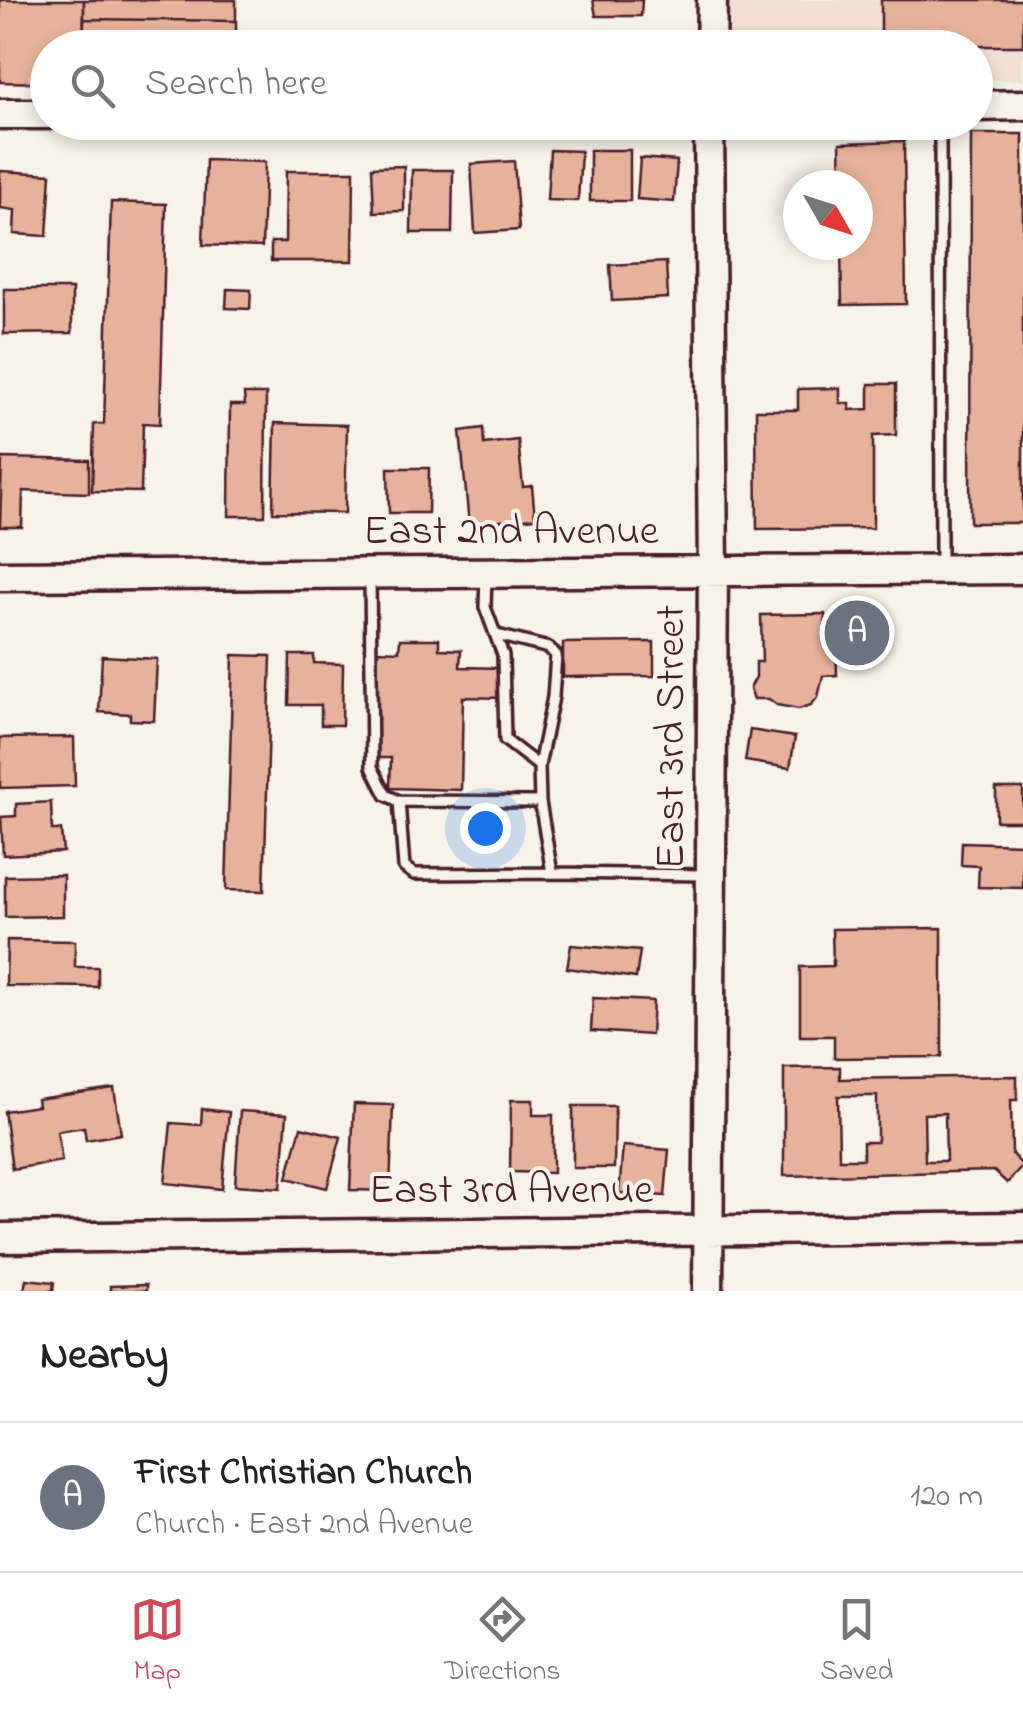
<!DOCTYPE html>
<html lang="en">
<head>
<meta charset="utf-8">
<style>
	body { margin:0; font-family:"Indie Flower",sans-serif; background:#f2f2f2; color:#222 }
	.compass { position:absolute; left:783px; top:170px; width:90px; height:90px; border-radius:50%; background:#fff; box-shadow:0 5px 15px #0003; rotate:129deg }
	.you { position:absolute; left:485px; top:828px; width:35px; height:35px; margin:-25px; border:8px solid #fff; border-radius:50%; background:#1a73e8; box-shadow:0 0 0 15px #1a73e833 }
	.badge { display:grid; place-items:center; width:65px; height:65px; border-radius:50%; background:#d1495b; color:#fff; font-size:32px; font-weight:700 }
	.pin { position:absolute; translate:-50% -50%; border:5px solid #fff; box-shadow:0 2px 10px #0006 }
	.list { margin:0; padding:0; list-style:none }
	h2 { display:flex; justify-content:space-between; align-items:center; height:130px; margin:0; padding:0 40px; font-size:42px }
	h2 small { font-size:32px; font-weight:400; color:#767676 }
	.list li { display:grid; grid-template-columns:65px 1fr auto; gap:30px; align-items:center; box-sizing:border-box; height:150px; padding:0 40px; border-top:2px solid #e0e0e0 }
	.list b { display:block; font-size:38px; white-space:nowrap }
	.list p { margin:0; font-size:32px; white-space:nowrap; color:#767676 }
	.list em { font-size:32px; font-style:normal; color:#767676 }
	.icon { flex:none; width:55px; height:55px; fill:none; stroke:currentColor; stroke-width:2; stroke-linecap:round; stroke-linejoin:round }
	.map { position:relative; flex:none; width:1023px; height:1291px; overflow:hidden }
	.search { position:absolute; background:#fff; box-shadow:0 5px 15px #0003; left:30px; right:30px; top:30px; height:110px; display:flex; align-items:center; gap:25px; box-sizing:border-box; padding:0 35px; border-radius:55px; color:#767676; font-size:38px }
	.sheet { height:280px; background:#fff }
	nav { display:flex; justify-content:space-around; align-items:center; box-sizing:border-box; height:140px; border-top:2px solid #e0e0e0; background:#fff; font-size:28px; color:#767676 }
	nav a { display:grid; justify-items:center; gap:5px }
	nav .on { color:#d1495b }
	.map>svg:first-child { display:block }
	.built { fill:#f2e0d1 }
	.building { fill:#e7b29b; stroke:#4a1f2b; stroke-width:2.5; fill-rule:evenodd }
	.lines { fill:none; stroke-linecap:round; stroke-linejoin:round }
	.lane-casing { stroke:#4a1f2b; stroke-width:16 }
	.secondary-casing { stroke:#4a1f2b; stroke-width:35 }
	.lane { stroke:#f7f3e8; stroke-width:9 }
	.secondary { stroke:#f7f3e8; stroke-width:28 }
	.labels { text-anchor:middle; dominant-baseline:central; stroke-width:8; stroke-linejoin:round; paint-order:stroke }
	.street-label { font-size:42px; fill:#4a1f2b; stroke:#f7f3e8 }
</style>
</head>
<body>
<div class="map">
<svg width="1023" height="1291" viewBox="0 0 1023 1291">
	<rect width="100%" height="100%" fill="#f7f3e8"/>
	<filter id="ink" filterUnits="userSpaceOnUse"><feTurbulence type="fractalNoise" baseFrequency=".01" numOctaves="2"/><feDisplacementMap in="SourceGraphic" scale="20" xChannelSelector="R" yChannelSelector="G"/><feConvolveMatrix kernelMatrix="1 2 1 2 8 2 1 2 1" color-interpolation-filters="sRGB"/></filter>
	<g filter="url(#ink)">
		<!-- built -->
		<path class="built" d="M 728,0 L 1023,0 L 1023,80 L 976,80 L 976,48 L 728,47 Z"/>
		<!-- building -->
		<path class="building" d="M 0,0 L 84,0 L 83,48 L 48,48 L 48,83 L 0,82 Z
			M 84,0 L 236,0 L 236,21 L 84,19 Z
			M 593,0 L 642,0 L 641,16 L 596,16 Z
			M 881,0 L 1023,0 L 1023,46 L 881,46 Z
			M 84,19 L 236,21 L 236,48 L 83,48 Z
			M 971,134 L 1023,134 L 1023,523 L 970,523 Z
			M 904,141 L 906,304 L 842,305 L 841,245 L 858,245 L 858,185 L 841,185 L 840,143 Z
			M 550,150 L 581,151 L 578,201 L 547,200 Z
			M 590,150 L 630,150 L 630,201 L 590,201 Z
			M 640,158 L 677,161 L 674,202 L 637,199 Z
			M 206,160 L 265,162 L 262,247 L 203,245 Z
			M 514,161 L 519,230 L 475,233 L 471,164 Z
			M 404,166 L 404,211 L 374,212 L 372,167 Z
			M 412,170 L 453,170 L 452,233 L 411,233 Z
			M 0,171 L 51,174 L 47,236 L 14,234 L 15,210 L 0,208 Z
			M 286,171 L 354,171 L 353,261 L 271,261 L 271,242 L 285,242 Z
			M 111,202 L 166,204 L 160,424 L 143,423 L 141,492 L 92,491 L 94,424 L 104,424 Z
			M 666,262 L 668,298 L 612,301 L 610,265 Z
			M 4,289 L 72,289 L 72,333 L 4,334 Z
			M 227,289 L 251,290 L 250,309 L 226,308 Z
			M 869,384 L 896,384 L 896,435 L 873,436 L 873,528 L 757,529 L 756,410 L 798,410 L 798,389 L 840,388 L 840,403 L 850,403 L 850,410 L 869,409 Z
			M 244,394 L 266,394 L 265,516 L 229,516 L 230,405 L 245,405 Z
			M 275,423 L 347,425 L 345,513 L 273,512 Z
			M 483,428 L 484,444 L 518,440 L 523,487 L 532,486 L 535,518 L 469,524 L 460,431 Z
			M 2,458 L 89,460 L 89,493 L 23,491 L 22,527 L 0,527 Z
			M 388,468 L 429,468 L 428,513 L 389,513 Z
			M 825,614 L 826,636 L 836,635 L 837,675 L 823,676 L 818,697 L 811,705 L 799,709 L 777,705 L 769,699 L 754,699 L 750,688 L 756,677 L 756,662 L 762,662 L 761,615 Z
			M 400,639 L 439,639 L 439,649 L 461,650 L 460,667 L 502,668 L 501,698 L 463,697 L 461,790 L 390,788 L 391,758 L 375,758 L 378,650 L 399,651 Z
			M 654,642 L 654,676 L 563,677 L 563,643 Z
			M 233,655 L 271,656 L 264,891 L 226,890 Z
			M 290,655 L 314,655 L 314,663 L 343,664 L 342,725 L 321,725 L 321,705 L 289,705 Z
			M 102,656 L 157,659 L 154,721 L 130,720 L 130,714 L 99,712 Z
			M 750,730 L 795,737 L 790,768 L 745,761 Z
			M 74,737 L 75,786 L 0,788 L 0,738 Z
			M 996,788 L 1023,788 L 1023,821 L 996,821 Z
			M 51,802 L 52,830 L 61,830 L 63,852 L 3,855 L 1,817 L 16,816 L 16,804 Z
			M 962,842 L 1023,844 L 1023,888 L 978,887 L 979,866 L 961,865 Z
			M 63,875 L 63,916 L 5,917 L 5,876 Z
			M 942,928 L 942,1057 L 834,1058 L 834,1036 L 800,1036 L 800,967 L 833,966 L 832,929 Z
			M 7,940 L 75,941 L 75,967 L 98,967 L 98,987 L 6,986 Z
			M 571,945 L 640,951 L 636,978 L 567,968 Z
			M 593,998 L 653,1001 L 651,1035 L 591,1031 Z
			M 840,1067 L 840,1079 L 1017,1076 L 1017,1100 L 1011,1100 L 1012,1154 L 1023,1166 L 1007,1183 L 994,1171 L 784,1176 L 784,1068 ZM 838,1096 L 877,1096 L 877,1142 L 863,1142 L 863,1159 L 839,1159 ZM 945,1113 L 946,1161 L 925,1161 L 924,1114 Z
			M 114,1088 L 121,1134 L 86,1140 L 84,1127 L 57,1131 L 62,1161 L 12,1169 L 4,1111 L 38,1106 L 37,1099 Z
			M 511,1100 L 533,1100 L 533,1115 L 553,1115 L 553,1173 L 510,1172 Z
			M 354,1104 L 393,1105 L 390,1191 L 350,1190 Z
			M 573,1106 L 615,1106 L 614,1168 L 573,1168 Z
			M 202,1109 L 229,1112 L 222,1189 L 165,1183 L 171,1123 L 201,1125 Z
			M 240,1111 L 287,1114 L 281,1188 L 235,1185 Z
			M 301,1127 L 341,1137 L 327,1188 L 287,1178 Z
			M 623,1146 L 669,1150 L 665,1196 L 619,1193 Z
			M 26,1279 L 54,1282 L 53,1291 L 24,1291 Z
			M 146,1285 L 146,1291 L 110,1291 L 110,1286 Z"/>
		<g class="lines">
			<defs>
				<path id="lane" d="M 940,122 L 941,567
					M 370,575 L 372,767 L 386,795 L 399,801 L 540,802 L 552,873 L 706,875
					M 486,575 L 485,607 L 503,655 L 505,740 L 539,766 L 540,802
					M 497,635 L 549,648 L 556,655 L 553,697 L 539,766
					M 399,801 L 404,867 L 414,874 L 552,873"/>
				<path id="secondary" d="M 711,48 L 712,0
					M 976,106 L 1023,105
					M 0,114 L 48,114
					M 0,576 L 1023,569
					M 0,1238 L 1023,1227
					M 708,1291 L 713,571 L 709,122"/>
			</defs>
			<!-- lane casing -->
			<use href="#lane" class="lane-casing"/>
			<!-- secondary casing -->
			<use href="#secondary" class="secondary-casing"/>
			<!-- lane -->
			<use href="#lane" class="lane"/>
			<!-- secondary -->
			<use href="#secondary" class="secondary"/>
		</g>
	</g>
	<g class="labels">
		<!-- street labels -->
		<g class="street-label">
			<text x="511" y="532">East 2nd Avenue</text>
			<text transform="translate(672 737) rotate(-90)">East 3rd Street</text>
			<text x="511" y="1191">East 3rd Avenue</text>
		</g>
	</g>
</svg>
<svg class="compass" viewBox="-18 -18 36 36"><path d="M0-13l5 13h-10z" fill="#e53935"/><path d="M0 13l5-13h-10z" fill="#767676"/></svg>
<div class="you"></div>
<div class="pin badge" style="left:857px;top:633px;background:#6b7280">A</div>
<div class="search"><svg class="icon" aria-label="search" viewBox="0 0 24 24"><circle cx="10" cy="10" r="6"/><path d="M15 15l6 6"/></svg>Search here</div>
</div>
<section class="sheet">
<h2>Nearby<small></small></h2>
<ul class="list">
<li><span class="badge" style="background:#6b7280">A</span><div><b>First Christian Church</b><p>Church · East 2nd Avenue</p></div><em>120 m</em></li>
</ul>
</section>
<nav>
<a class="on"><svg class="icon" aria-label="map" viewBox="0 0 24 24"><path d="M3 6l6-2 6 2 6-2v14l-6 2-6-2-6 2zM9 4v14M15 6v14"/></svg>Map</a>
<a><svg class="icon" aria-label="directions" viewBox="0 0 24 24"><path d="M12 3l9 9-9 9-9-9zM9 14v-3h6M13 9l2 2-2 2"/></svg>Directions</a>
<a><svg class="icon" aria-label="saved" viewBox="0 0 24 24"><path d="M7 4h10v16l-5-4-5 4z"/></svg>Saved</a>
</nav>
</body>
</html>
